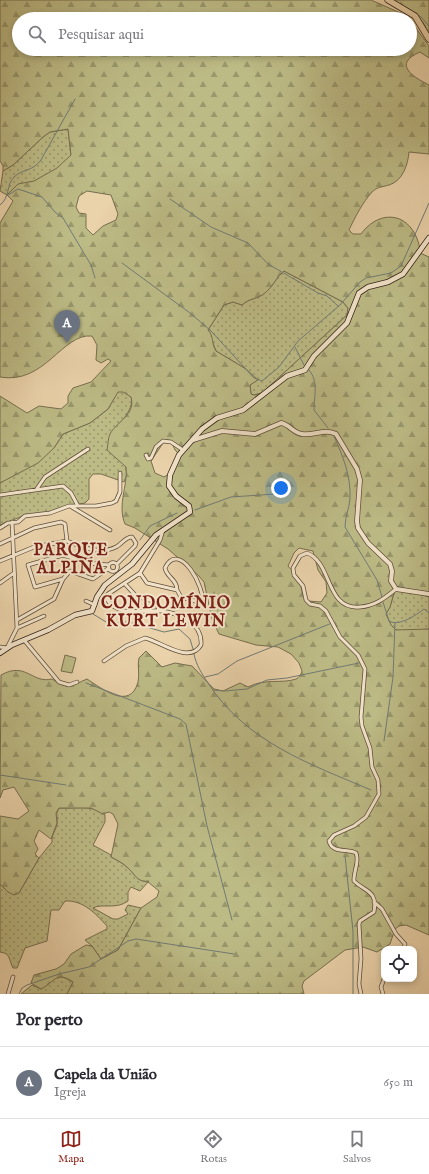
<!DOCTYPE html>
<html lang="pt">
<head>
<meta charset="utf-8">
<style>
	body { margin:0; font-family:"IM FELL English",serif; background:#f7f7f7; color:#2b2b33 }
	.controls { position:absolute; right:12px; bottom:12px; display:grid; overflow:hidden; border-radius:8px; box-shadow:0 2px 6px #0003 }
	.controls button { width:36px; height:36px; display:grid; place-items:center; padding:0; border:0; border-bottom:1px solid #e1e1e2; background:#fff; color:#2b2b33; font:20px sans-serif }
	.you { position:absolute; left:281px; top:488px; width:14px; height:14px; margin:-10px; border:3px solid #fff; border-radius:50%; background:#1a73e8; box-shadow:0 0 0 6px #1a73e833 }
	.badge { display:grid; place-items:center; width:26px; height:26px; border-radius:50%; background:#8f2418; color:#fff; font-size:13px; font-weight:700 }
	.pin { position:absolute; translate:-50% -33px; filter:drop-shadow(0 1px 2px #0008) }
	.pin::after { content:''; position:absolute; top:21px; width:14px; height:12px; background:inherit; clip-path:polygon(0 0,100% 0,50% 100%) }
	.list { margin:0; padding:0; list-style:none }
	h2 { display:flex; justify-content:space-between; align-items:center; height:52px; margin:0; padding:0 16px; font-size:17px }
	h2 small { font-size:13px; font-weight:400; color:#7c7c81 }
	.list li { display:grid; grid-template-columns:26px 1fr auto; gap:12px; align-items:center; box-sizing:border-box; height:72px; padding:0 16px; border-top:1px solid #e1e1e2 }
	.list b { display:block; font-size:15px; white-space:nowrap }
	.list p { margin:0; font-size:13px; white-space:nowrap; color:#7c7c81 }
	.list em { font-size:13px; font-style:normal; color:#7c7c81 }
	.icon { flex:none; width:22px; height:22px; fill:none; stroke:currentColor; stroke-width:2; stroke-linecap:round; stroke-linejoin:round }
	.map { position:relative; flex:none; width:429px; height:994px; overflow:hidden }
	.search { position:absolute; background:#fff; box-shadow:0 2px 6px #0003; left:12px; right:12px; top:12px; height:44px; display:flex; align-items:center; gap:10px; box-sizing:border-box; padding:0 14px; border-radius:22px; color:#7c7c81; font-size:15px }
	.sheet { height:124px; background:#fff }
	nav { display:flex; justify-content:space-around; align-items:center; box-sizing:border-box; height:56px; border-top:1px solid #e1e1e2; background:#fff; font-size:11px; color:#7c7c81 }
	nav a { display:grid; justify-items:center; gap:2px }
	nav .on { color:#8f2418 }
	.map>svg:first-child { display:block }
	.grass { fill:url(#grass-dots); stroke:#776e4f }
	.forest { fill:url(#forest-firs); stroke:#776e4f; fill-rule:evenodd }
	.garden { fill:#bcba85; stroke:#776e4f }
	.lines { fill:none; stroke-linecap:round; stroke-linejoin:round }
	.stream { stroke:#717b75; stroke-width:1 }
	.minor-casing { stroke:#604f3d; stroke-width:4.5 }
	.tertiary-casing { stroke:#604f3d; stroke-width:5.5 }
	.secondary-casing { stroke:#322319; stroke-width:6 }
	.trunk-casing { stroke:#322319; stroke-width:7 }
	.minor { stroke:#f1e2c8; stroke-width:3 }
	.tertiary { stroke:#f1e2c8; stroke-width:4 }
	.secondary { stroke:#f1e2c8; stroke-width:4.5 }
	.trunk { stroke:#ead2aa; stroke-width:5.5 }
	.labels { text-anchor:middle; dominant-baseline:central; stroke-width:4; stroke-linejoin:round; paint-order:stroke }
	.district-label { font-size:16px; font-weight:bold; letter-spacing:1px; fill:#7a1f14; stroke:#f1e2c8 }
</style>
</head>
<body>
<div class="map">
<svg width="429" height="994" viewBox="0 0 429 994">
	<defs>
		<pattern id="grass-dots" width="8" height="8" patternUnits="userSpaceOnUse"><rect width="8" height="8" fill="#bcba85"/><path d="M2 2h.1M6 6h.1" fill="none" stroke="#99976c" stroke-width="1.8" stroke-linecap="round"/></pattern>
		<pattern id="forest-firs" width="22" height="20" patternUnits="userSpaceOnUse"><rect width="22" height="20" fill="#bcba85"/><path d="M5 1l3.5 6h-7zM16 11l3.5 6h-7z" fill="#99976c"/></pattern>
	</defs>
	<rect width="100%" height="100%" fill="#ead2aa"/>
	<filter id="stains"><feTurbulence type="fractalNoise" baseFrequency=".005" numOctaves="4"/><feColorMatrix values="0 0 0 0 .2 0 0 0 0 .09 0 0 0 0 .02 0 0 0 .5 -.17"/></filter>
	<radialGradient id="worn" r=".72"><stop offset=".6" stop-color="#630" stop-opacity="0"/><stop offset="1" stop-color="#630" stop-opacity=".3"/></radialGradient>
	<!-- grass -->
	<path class="grass" d="M 68,129 L 71,155 C 65,166 46,176 35,181 C 20,187 20,181 7,195 L 0,191 L 3,171 L 13,165 L 43,137 L 50,132 Z
		M 284,271 L 343,302 L 348,308 L 347,315 L 262,393 L 254,395 L 251,394 L 250,385 L 257,380 L 246,369 L 216,351 L 208,330 L 224,305 L 233,302 L 242,305 C 249,298 258,299 265,293 C 273,287 276,277 284,271 Z
		M 118,391 C 143,391 128,416 118,425 L 127,474 L 124,482 L 101,474 L 93,474 L 89,479 L 89,499 L 85,503 L 67,506 L 59,510 L 23,516 L 0,525 L 0,483 L 54,448 L 63,434 L 90,423 L 108,409 Z
		M 396,586 L 429,597 L 429,629 C 418,630 399,636 391,626 C 388,622 388,618 386,614 L 390,607 Z
		M 59,808 C 74,809 92,804 105,815 L 105,822 L 93,845 L 111,855 L 111,857 C 117,860 123,863 128,868 C 136,875 138,883 149,881 L 140,891 L 131,887 L 128,892 L 128,901 C 116,910 101,903 93,908 L 113,919 L 118,919 L 128,914 L 125,910 L 128,905 L 141,908 L 118,950 L 101,959 L 92,946 L 85,940 L 107,929 L 107,926 C 95,913 83,900 65,901 L 59,910 L 51,910 L 47,941 L 25,948 L 17,968 L 13,968 C 9,961 11,953 0,952 L 0,884 L 8,892 L 19,893 L 39,858 L 52,842 C 51,836 56,830 57,824 C 58,817 55,814 59,808 Z
		M 57,977 L 63,977 L 73,982 L 67,994 L 21,994 L 32,985 L 41,989 Z"/>
	<!-- forest -->
	<path class="forest" d="M 0,0 L 371,0 L 405,15 L 409,19 L 19,19 L 19,49 L 410,49 L 410,20 L 429,46 L 429,58 L 420,52 C 392,64 413,77 429,85 L 429,154 L 409,152 C 408,164 403,181 389,185 C 382,187 377,187 372,192 C 363,202 355,217 349,230 L 353,234 L 361,234 C 376,213 402,210 415,234 C 418,240 420,246 420,253 L 429,257 L 429,597 L 396,586 L 390,607 L 386,614 L 391,625 L 396,630 L 429,629 L 429,935 L 406,925 L 399,926 L 395,929 L 390,944 L 377,952 L 363,947 L 345,950 L 304,981 L 302,986 L 304,994 L 67,994 L 73,982 C 56,970 54,983 41,989 L 31,983 L 34,975 L 56,969 L 64,964 L 71,954 L 86,945 L 92,946 L 101,959 L 118,950 L 141,908 L 157,897 L 159,891 L 148,882 L 149,881 C 137,883 135,874 128,868 C 123,863 117,860 111,857 L 118,824 L 113,814 L 109,812 L 103,814 L 91,808 L 59,808 L 56,813 L 57,823 L 51,839 L 39,830 L 34,841 L 38,849 L 35,854 L 39,858 L 19,893 L 14,895 L 8,892 L 0,884 L 0,816 L 18,819 L 29,811 L 14,787 L 3,790 L 0,798 L 1,675 C 26,661 32,684 52,679 C 71,691 70,686 87,679 C 100,687 130,712 138,682 C 140,674 137,666 139,658 L 146,651 L 162,667 L 175,663 L 192,666 L 214,689 L 223,691 L 240,683 L 248,687 C 265,678 282,684 296,679 C 300,677 301,674 302,671 L 299,663 L 291,654 L 278,647 L 256,645 L 219,634 L 212,619 L 204,582 L 199,576 L 168,549 L 135,528 L 125,524 C 117,505 128,486 126,467 L 107,450 C 108,445 108,438 110,434 C 117,421 136,415 131,397 L 123,392 L 118,392 L 108,409 L 90,423 L 63,434 L 54,448 L 38,463 L 0,483 L 0,396 L 27,413 L 39,406 L 61,409 L 68,403 L 68,396 L 73,388 L 91,382 L 111,361 L 108,359 L 101,363 L 96,360 L 97,345 L 92,336 C 62,333 45,385 0,377 L 0,223 L 13,201 L 7,195 L 18,184 L 34,181 L 57,168 L 71,155 L 68,129 L 50,132 L 43,137 L 13,165 L 3,171 L 3,166 L 0,161 ZM 87,191 L 111,195 L 118,214 L 116,220 L 103,226 L 93,235 L 86,228 L 86,214 L 79,213 L 76,207 L 79,196 ZM 284,271 L 343,302 L 348,308 L 347,315 L 262,393 L 254,395 L 251,394 L 250,385 L 258,380 L 246,369 L 216,351 C 211,343 214,336 208,330 L 224,305 L 233,302 L 242,305 C 249,298 258,299 265,293 C 273,287 276,277 284,271 ZM 165,440 L 171,441 L 175,450 L 179,454 L 172,472 L 164,477 L 155,473 L 151,461 ZM 299,548 L 313,551 L 318,570 L 326,582 L 327,593 L 321,602 L 308,601 L 303,595 L 299,578 L 288,566 L 294,553 Z
		M 385,0 L 429,0 L 429,36 L 420,22 Z"/>
	<!-- garden -->
	<path class="garden" d="M 65,655 L 76,658 L 72,673 L 61,671 Z"/>
	<g class="lines">
		<!-- stream -->
		<path class="stream" d="M 402,5 L 421,17 L 429,26
			M 8,195 L 18,189 L 42,197 L 55,212 L 63,218 L 91,265 L 95,278
			M 170,199 L 211,227 L 248,243 L 268,264 L 318,293 L 327,296 L 338,306
			M 0,205 C 10,198 6,185 14,177 C 22,169 32,172 41,160 L 75,99
			M 122,263 L 190,313 L 211,331 L 254,378 L 262,381 L 279,367 L 298,341 L 340,305 L 360,282 L 366,278 L 391,273 L 401,266 L 429,203
			M 295,347 L 304,365
			M 309,370 C 319,382 314,395 314,410 L 328,428
			M 334,436 C 343,457 351,475 350,499 C 349,509 345,517 345,527 L 377,580 L 382,597
			M 195,510 L 231,497 L 290,493
			M 140,540 L 150,526 L 177,513
			M 383,602 L 389,621 C 399,627 416,615 424,609 L 429,613
			M 93,614 L 111,625 L 121,622 L 129,622 L 164,632 L 179,629 L 190,639 L 193,649
			M 194,654 C 196,665 202,674 208,683 C 246,742 310,764 371,790
			M 205,677 L 218,674 L 237,661 L 332,623
			M 86,683 L 167,714 L 180,719 L 186,724 L 207,826 L 232,920
			M 213,690 L 225,691 L 247,689 L 267,680 L 287,678 L 359,663
			M 384,741 L 393,677 L 395,623
			M 0,775 L 66,785
			M 345,856 L 353,931 L 353,994
			M 19,994 L 22,988 L 27,985 L 59,974 L 89,967 L 128,941 L 136,939 L 234,954"/>
		<defs>
			<path id="minor" d="M 146,455 L 148,459 L 151,458 L 156,447 L 163,441 L 171,442 L 183,450
				M 36,490 L 45,477 L 88,449
				M 0,495 L 63,486 L 71,493 L 78,506
				M 70,506 L 110,530
				M 0,528 L 8,523 L 18,522 L 25,516 L 50,513 L 69,506 L 96,506 L 112,503 L 116,501 L 120,492 L 120,473
				M 67,541 C 82,547 100,555 116,547 C 122,544 125,537 132,537 L 136,543 L 135,546 L 117,564
				M 0,544 L 34,528 L 61,522 L 65,524 L 67,541
				M 0,561 L 34,547 L 67,541
				M108.5 567a4.5 4.5 0 1 1 9 0a4.5 4.5 0 1 1-9 0Z
				M 140,573 L 147,583 L 177,590 L 181,597 L 202,603 C 206,588 179,539 165,568 C 167,578 177,579 177,590
				M 63,579 L 35,587 L 28,565 L 63,555 L 88,563 L 109,565
				M 0,583 L 14,573
				M 125,584 L 136,596 L 156,602 L 159,610
				M 86,601 L 95,605
				M 17,620 L 54,599 L 63,579 L 70,571 L 93,579 L 109,568
				M 17,628 L 44,616
				M 24,640 L 59,682 L 69,685 L 77,682
				M 0,647 L 7,648 L 17,628 L 12,522
				M 104,661 L 126,646 L 145,638 C 160,641 189,665 201,645 C 203,623 179,613 161,611 C 144,609 118,619 106,598 L 108,594 L 140,573 L 160,540 L 163,530
				M 374,902 L 382,909 L 396,934 L 405,944 L 404,949
				M 8,994 L 13,977
				M 361,994 L 359,984 L 361,959 L 359,924 L 360,921 L 374,912 C 378,890 365,892 354,881 C 353,872 360,862 356,853 C 348,848 332,854 329,841 L 334,835 L 354,826 L 366,817 L 379,794 L 378,780 L 372,767 L 370,748 L 362,726 L 361,717 L 365,669 L 358,655 L 340,637 L 326,611 L 320,606 L 310,604 L 306,600 L 303,586 L 294,575 L 293,568 L 300,556 L 307,553 C 333,563 325,610 360,607 C 375,606 385,598 396,589
				M 383,994 L 381,987 L 384,979"/>
			<path id="tertiary" d="M 193,440 L 222,431 L 255,434 L 281,423 C 289,424 293,433 302,434 C 314,436 325,428 336,434 L 357,469 L 360,480 L 357,521 L 358,528 L 368,543 L 390,564 L 392,571 L 391,581 L 396,589 L 429,594"/>
			<path id="secondary" d="M 0,653 L 12,645 L 48,630 L 75,615 L 92,611 L 97,597 L 105,585 L 132,564 L 156,535 L 190,512 L 189,506 L 176,496 L 169,486 L 170,475 L 179,455 L 202,429 L 217,418 L 243,410 L 287,376 L 305,370 L 314,356 L 347,323 L 359,293 L 368,287 L 388,282 L 403,274 L 429,238"/>
			<path id="trunk" d="M 388,0 L 415,16 L 429,39"/>
		</defs>
		<!-- minor casing -->
		<use href="#minor" class="minor-casing"/>
		<!-- tertiary casing -->
		<use href="#tertiary" class="tertiary-casing"/>
		<!-- secondary casing -->
		<use href="#secondary" class="secondary-casing"/>
		<!-- trunk casing -->
		<use href="#trunk" class="trunk-casing"/>
		<!-- minor -->
		<use href="#minor" class="minor"/>
		<!-- tertiary -->
		<use href="#tertiary" class="tertiary"/>
		<!-- secondary -->
		<use href="#secondary" class="secondary"/>
		<!-- trunk -->
		<use href="#trunk" class="trunk"/>
	</g>
	<g class="labels">
		<!-- district labels -->
		<g class="district-label">
			<text x="71" y="551">PARQUE<tspan x="71" dy="18">ALPINA</tspan></text>
			<text x="166" y="604">CONDOMÍNIO<tspan x="166" dy="18">KURT LEWIN</tspan></text>
		</g>
	</g>
	<rect width="100%" height="100%" filter="url(#stains)"/>
	<rect width="100%" height="100%" fill="url(#worn)"/>
</svg>
<div class="controls">
<button><svg class="icon" aria-label="locate" viewBox="0 0 24 24"><circle cx="12" cy="12" r="6"/><path d="M12 2v4M12 18v4M2 12h4M18 12h4"/></svg></button>
</div>
<div class="you"></div>
<div class="pin badge" style="left:67px;top:343px;background:#6b7280">A</div>
<div class="search"><svg class="icon" aria-label="search" viewBox="0 0 24 24"><circle cx="10" cy="10" r="6"/><path d="M15 15l6 6"/></svg>Pesquisar aqui</div>
</div>
<section class="sheet">
<h2>Por perto<small></small></h2>
<ul class="list">
<li><span class="badge" style="background:#6b7280">A</span><div><b>Capela da União</b><p>Igreja</p></div><em>650 m</em></li>
</ul>
</section>
<nav>
<a class="on"><svg class="icon" aria-label="map" viewBox="0 0 24 24"><path d="M3 6l6-2 6 2 6-2v14l-6 2-6-2-6 2zM9 4v14M15 6v14"/></svg>Mapa</a>
<a><svg class="icon" aria-label="directions" viewBox="0 0 24 24"><path d="M12 3l9 9-9 9-9-9zM9 14v-3h6M13 9l2 2-2 2"/></svg>Rotas</a>
<a><svg class="icon" aria-label="saved" viewBox="0 0 24 24"><path d="M7 4h10v16l-5-4-5 4z"/></svg>Salvos</a>
</nav>
</body>
</html>
